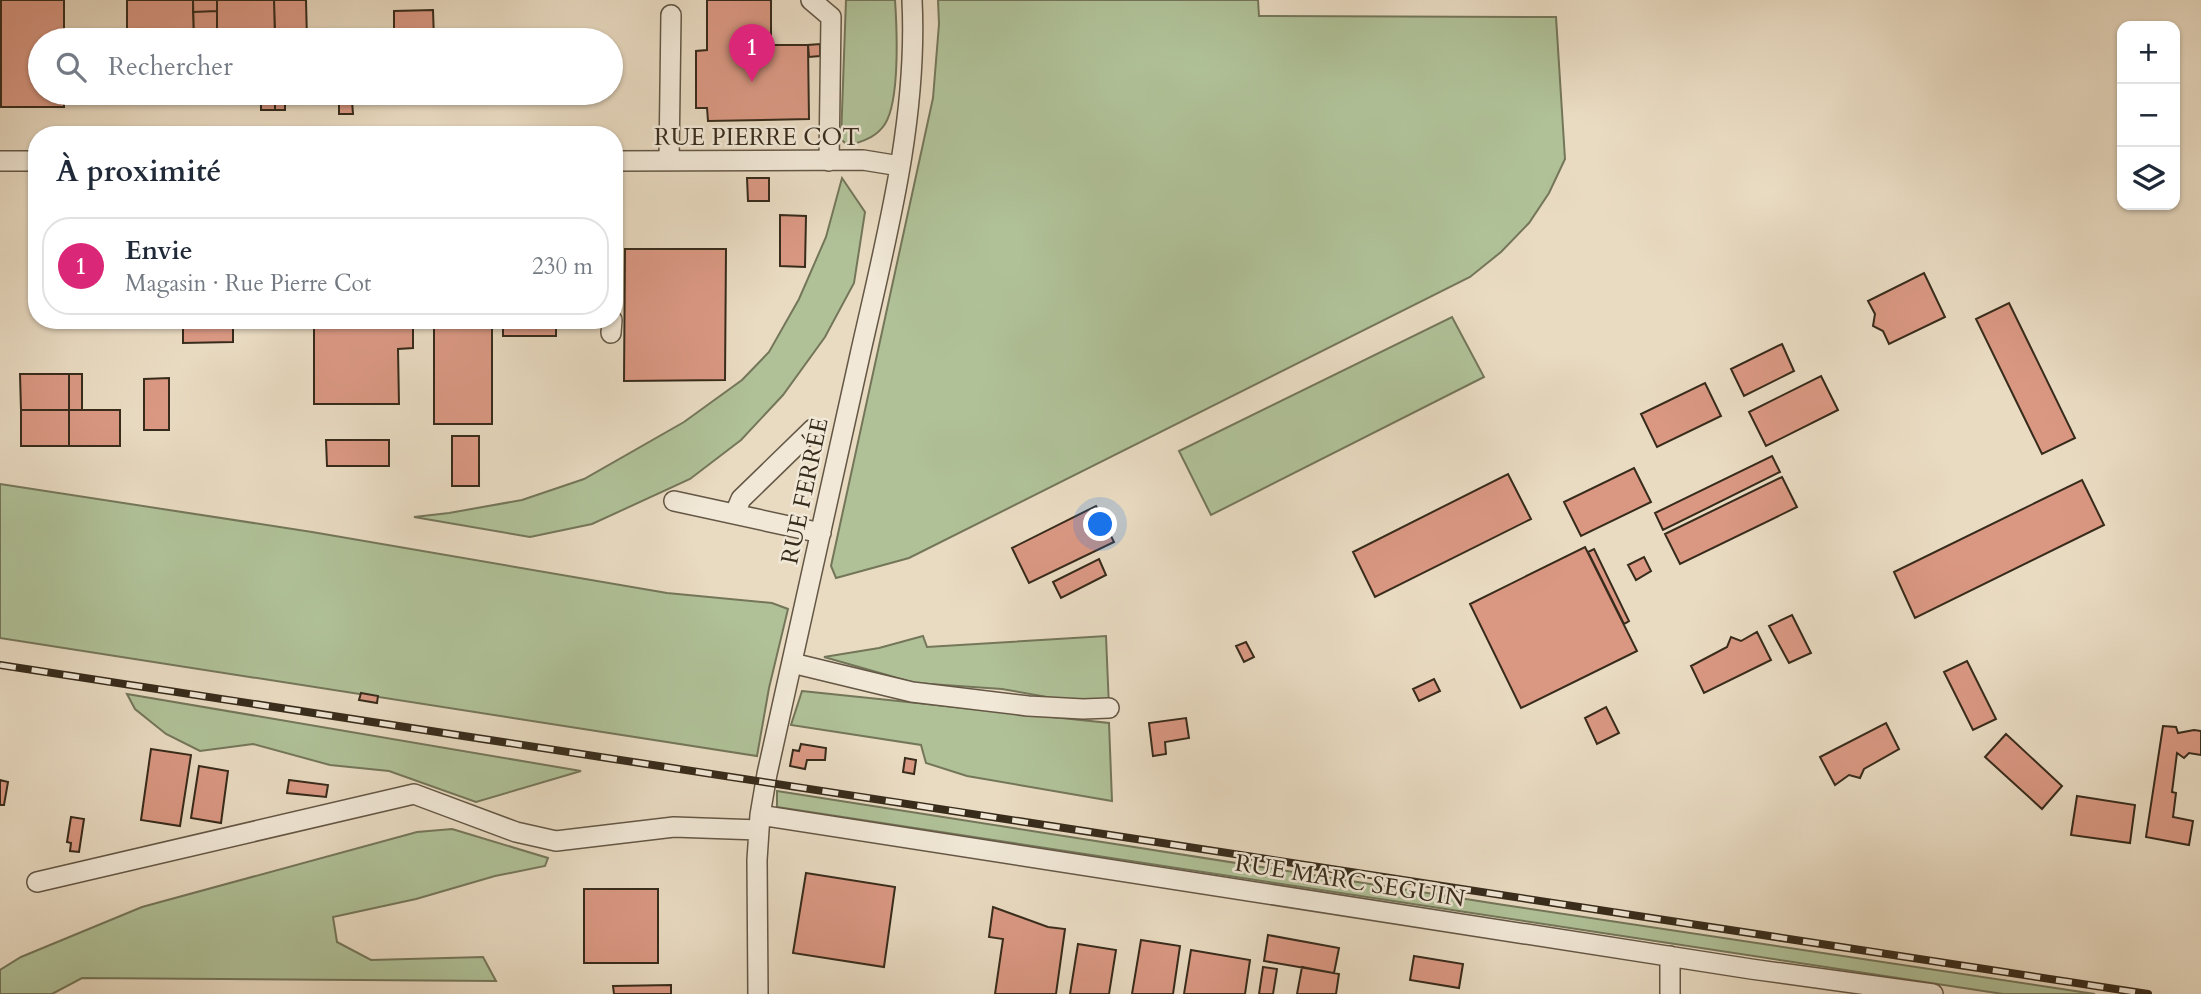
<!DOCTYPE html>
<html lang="fr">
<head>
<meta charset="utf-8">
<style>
	body { margin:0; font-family:Cardo,serif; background:#f6f6f7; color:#1f2937 }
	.controls { position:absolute; right:21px; top:21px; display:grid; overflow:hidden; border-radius:14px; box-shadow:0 2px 5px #0004 }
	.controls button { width:63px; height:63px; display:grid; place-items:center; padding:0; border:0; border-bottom:2px solid #e0e1e3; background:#fff; color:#1f2937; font:35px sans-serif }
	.you { position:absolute; left:1101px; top:525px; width:24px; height:24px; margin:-18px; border:5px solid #fff; border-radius:50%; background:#1a73e8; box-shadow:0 0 0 10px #1a73e833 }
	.badge { display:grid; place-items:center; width:46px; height:46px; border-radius:50%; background:#db2777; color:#fff; font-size:23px; font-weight:700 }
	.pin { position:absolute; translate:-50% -58px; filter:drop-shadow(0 2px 4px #0008) }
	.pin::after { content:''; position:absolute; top:37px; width:24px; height:21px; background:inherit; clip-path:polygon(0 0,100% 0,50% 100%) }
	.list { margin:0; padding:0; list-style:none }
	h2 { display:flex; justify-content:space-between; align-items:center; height:91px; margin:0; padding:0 28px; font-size:30px }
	h2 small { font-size:23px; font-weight:400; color:#747a83 }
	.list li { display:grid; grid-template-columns:46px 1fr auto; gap:21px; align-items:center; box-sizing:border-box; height:98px; margin:0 14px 14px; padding:0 14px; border:2px solid #e0e1e3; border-radius:28px }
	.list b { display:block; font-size:26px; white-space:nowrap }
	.list p { margin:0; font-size:23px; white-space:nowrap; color:#747a83 }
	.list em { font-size:23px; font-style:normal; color:#747a83 }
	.icon { flex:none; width:38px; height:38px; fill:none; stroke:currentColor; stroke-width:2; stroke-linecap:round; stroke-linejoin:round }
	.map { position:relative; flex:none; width:2201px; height:994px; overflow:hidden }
	.search { position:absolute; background:#fff; box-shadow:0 2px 5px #0004; left:28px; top:28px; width:595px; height:77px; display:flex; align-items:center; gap:18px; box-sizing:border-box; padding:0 24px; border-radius:38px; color:#747a83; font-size:26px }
	.panel { position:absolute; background:#fff; box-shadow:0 2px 5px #0004; left:28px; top:126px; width:595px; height:203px; border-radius:28px }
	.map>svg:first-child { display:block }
	.green { fill:#b0c198; stroke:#74765a; stroke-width:2 }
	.building { fill:#da9883; stroke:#372b1b; stroke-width:2 }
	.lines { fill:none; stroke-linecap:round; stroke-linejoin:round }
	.minor-casing { stroke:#645745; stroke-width:22 }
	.minor { stroke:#f1e8d7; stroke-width:19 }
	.rail-casing { stroke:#372b1b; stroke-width:8 }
	.rail { stroke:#f1e8d7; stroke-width:5; stroke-dasharray:16; stroke-linecap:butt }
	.labels { text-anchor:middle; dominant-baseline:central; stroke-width:5; stroke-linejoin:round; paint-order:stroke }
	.street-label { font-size:24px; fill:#372b1b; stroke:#f1e8d7 }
</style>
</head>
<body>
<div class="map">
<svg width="2201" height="994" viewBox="0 0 2201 994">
	<rect width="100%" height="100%" fill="#e9dbc2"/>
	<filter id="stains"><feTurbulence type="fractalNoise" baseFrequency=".00286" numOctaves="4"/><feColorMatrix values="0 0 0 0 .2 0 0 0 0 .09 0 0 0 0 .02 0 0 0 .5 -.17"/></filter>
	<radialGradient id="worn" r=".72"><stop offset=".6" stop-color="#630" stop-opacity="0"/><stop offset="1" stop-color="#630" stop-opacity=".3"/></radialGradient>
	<!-- green -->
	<path class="green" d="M 846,0 L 895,0 C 897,30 900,100 885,124 C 876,138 862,141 848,146 L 841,139 Z
		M 938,0 L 1258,0 L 1259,16 L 1556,17 L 1565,159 L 1549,193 L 1529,223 L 1501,252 L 1470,277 L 909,558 L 836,578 L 831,566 L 933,98 L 939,24 Z
		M 842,178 L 865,212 L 854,283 L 825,337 L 783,395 L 741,440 L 690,479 L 592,524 L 530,537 L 414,517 L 449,513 L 522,500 L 584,479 L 684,422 L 742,380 L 769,352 L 799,299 L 826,237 Z
		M 1452,317 L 1484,377 L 1211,515 L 1179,451 Z
		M 0,484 L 312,532 L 667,593 L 772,603 L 788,609 L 769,688 L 757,756 L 0,638 Z
		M 923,636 L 927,647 L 1106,636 L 1109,708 L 1002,689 L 915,683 L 824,657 L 879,648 Z
		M 802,691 L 1109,723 L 1112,801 L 967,776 L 926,763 L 921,745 L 791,725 Z
		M 127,694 L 581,771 L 476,802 L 389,771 L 330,765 L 253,744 L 200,751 L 166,734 L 135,709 Z
		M 777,791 L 1504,905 L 2095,994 L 2003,994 L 777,807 Z
		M 452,829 L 548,858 L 545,866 L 495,876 L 416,899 L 333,917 L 337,942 L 371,960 L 483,957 L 496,981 L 82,978 L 52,994 L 0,994 L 0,970 L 21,957 L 142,907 L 417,832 Z"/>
	<!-- building -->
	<path class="building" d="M 1,0 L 64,0 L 64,40 L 40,40 L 40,93 L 64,93 L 64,107 L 1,107 Z
		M 127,0 L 193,0 L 194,40 L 127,40 Z
		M 193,0 L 217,0 L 217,11 L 193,12 Z
		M 217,0 L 274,0 L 275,30 L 244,31 L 244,40 L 217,40 Z
		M 274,0 L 306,0 L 307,40 L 275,40 Z
		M 707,0 L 771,0 L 771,45 L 808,45 L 809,119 L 708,121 L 707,108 L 696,108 L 696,51 L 707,50 Z
		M 433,10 L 434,40 L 394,40 L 394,11 Z
		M 217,11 L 217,40 L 194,40 L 193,12 Z
		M 275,30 L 275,40 L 244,40 L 244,31 Z
		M 820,44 L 820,56 L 809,57 L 808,45 Z
		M 139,93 L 195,93 L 195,102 L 139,102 Z
		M 261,93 L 275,93 L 275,110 L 261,110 Z
		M 275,93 L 285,93 L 285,110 L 275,110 Z
		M 339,93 L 357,93 L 357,101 L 352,101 L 353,114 L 339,114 Z
		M 747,178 L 769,178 L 769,201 L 748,201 Z
		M 780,215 L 806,216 L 805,267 L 780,266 Z
		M 625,249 L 726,249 L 725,380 L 624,381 Z
		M 1924,273 L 1945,317 L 1889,344 L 1883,331 L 1873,326 L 1875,314 L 1868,301 Z
		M 2009,303 L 2075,438 L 2042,454 L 1976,319 Z
		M 183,320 L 233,320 L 233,342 L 183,343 Z
		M 314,320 L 413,320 L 413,348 L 398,349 L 399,404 L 314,404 Z
		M 434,320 L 492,320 L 492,424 L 434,424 Z
		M 503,320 L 556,320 L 556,336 L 503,336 Z
		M 1782,344 L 1794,371 L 1744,396 L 1731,369 Z
		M 20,374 L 69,374 L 69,410 L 21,410 Z
		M 69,374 L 82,374 L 82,410 L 69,410 Z
		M 1821,376 L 1838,410 L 1766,446 L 1749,412 Z
		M 169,378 L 169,430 L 144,430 L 144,379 Z
		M 1705,383 L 1721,416 L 1657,447 L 1641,414 Z
		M 21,410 L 69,410 L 69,446 L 21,446 Z
		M 69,410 L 120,410 L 120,446 L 69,446 Z
		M 452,436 L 479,436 L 479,486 L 452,486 Z
		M 326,440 L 389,440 L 389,466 L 327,466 Z
		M 1772,456 L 1780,472 L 1663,530 L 1655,513 Z
		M 1634,468 L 1651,502 L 1581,536 L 1564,502 Z
		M 1508,474 L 1531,519 L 1375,597 L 1353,552 Z
		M 1782,477 L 1797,507 L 1680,564 L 1665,534 Z
		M 2082,480 L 2104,525 L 1915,618 L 1894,572 Z
		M 1096,506 L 1114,542 L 1029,583 L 1012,548 Z
		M 1585,547 L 1637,651 L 1521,708 L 1470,604 Z
		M 1594,549 L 1629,621 L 1624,624 L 1588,552 Z
		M 1644,557 L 1651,571 L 1636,580 L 1628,565 Z
		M 1099,559 L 1106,575 L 1061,598 L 1053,582 Z
		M 1792,615 L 1811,653 L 1789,663 L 1769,626 Z
		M 1757,632 L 1771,660 L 1704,693 L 1691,666 L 1727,647 L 1731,637 L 1741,641 Z
		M 1246,642 L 1254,657 L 1244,662 L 1236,646 Z
		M 1967,661 L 1996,719 L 1973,730 L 1944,672 Z
		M 1434,679 L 1440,691 L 1419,701 L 1413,689 Z
		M 361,693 L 378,696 L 377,703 L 359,700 Z
		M 1606,707 L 1619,733 L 1597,744 L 1585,718 Z
		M 1186,718 L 1189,738 L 1165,742 L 1166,754 L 1153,756 L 1149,723 Z
		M 1886,723 L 1899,749 L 1864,769 L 1860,778 L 1849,775 L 1835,785 L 1820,757 Z
		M 2163,726 L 2176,727 L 2178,733 L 2194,730 L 2201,731 L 2201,755 L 2189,753 L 2184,758 L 2177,753 L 2172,792 L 2176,793 L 2173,817 L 2193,821 L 2189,845 L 2146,837 Z
		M 2006,734 L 2062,786 L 2042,809 L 1985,757 Z
		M 801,744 L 826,748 L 825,760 L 807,760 L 805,769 L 790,766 L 793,750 L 799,751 Z
		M 151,749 L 191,755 L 180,826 L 141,820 Z
		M 905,758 L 916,760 L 914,774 L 903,772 Z
		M 199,766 L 228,771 L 221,823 L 191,818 Z
		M 0,780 L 8,782 L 4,805 L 0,805 Z
		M 289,780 L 328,785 L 326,797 L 287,793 Z
		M 2077,796 L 2135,805 L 2130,843 L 2071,835 Z
		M 71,817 L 84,819 L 79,852 L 70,851 L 71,843 L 67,842 Z
		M 806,873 L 895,887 L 884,967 L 793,953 Z
		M 584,889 L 658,889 L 658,963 L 584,963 Z
		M 993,907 L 1048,927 L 1065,929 L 1056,994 L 995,994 L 1003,939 L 989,937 Z
		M 1268,935 L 1339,948 L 1334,973 L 1264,961 Z
		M 1141,940 L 1180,946 L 1173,994 L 1132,994 Z
		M 1078,944 L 1116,950 L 1109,994 L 1070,994 Z
		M 1191,950 L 1250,960 L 1245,994 L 1184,994 Z
		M 1414,956 L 1463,964 L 1459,988 L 1410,980 Z
		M 1263,967 L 1277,969 L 1273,994 L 1259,994 Z
		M 1302,967 L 1339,974 L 1336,994 L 1297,994 Z
		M 671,985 L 671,994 L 614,994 L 613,986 Z"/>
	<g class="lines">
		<defs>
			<path id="minor" d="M 811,0 L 831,17 L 829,161
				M 0,161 L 37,161
				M 614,161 L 863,160 L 900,166
				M 669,161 L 671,15
				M 611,333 L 612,320
				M 674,501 L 821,533
				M 735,513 L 741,499 L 813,429
				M 792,663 L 912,692 L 1028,706 L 1083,709 L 1109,708
				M 760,815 L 1751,969 L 1933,994
				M 37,882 L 414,794 L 516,832 L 556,841 L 674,827 L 759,830
				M 1670,956 L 1670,994
				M 758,994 L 757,860 L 760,815 L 767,774 C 798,635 829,495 860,355 C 886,239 918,120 912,0"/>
		</defs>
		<!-- minor casing -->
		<use href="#minor" class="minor-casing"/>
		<!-- minor -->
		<use href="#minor" class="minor"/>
		<defs>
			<path id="rail" d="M 0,665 L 2148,994"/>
		</defs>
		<!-- rail casing -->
		<use href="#rail" class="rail-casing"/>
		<!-- rail -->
		<use href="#rail" class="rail"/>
	</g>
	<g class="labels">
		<!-- street labels -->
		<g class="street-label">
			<text x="757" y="137">RUE PIERRE COT</text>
			<text transform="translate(805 491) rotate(-78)">RUE FERRÉE</text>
			<text transform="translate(1350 881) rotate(9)">RUE MARC SEGUIN</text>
		</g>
	</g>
	<rect width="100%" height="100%" filter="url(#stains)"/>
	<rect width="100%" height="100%" fill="url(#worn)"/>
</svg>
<div class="controls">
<button>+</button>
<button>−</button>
<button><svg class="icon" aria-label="layers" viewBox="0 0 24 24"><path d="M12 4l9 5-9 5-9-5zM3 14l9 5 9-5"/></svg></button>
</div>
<div class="you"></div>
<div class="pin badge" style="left:752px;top:82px">1</div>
<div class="search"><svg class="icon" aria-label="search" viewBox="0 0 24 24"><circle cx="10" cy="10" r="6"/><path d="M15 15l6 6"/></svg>Rechercher</div>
<section class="panel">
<h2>À proximité<small></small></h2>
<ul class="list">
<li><span class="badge">1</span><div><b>Envie</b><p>Magasin · Rue Pierre Cot</p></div><em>230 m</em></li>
</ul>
</section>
</div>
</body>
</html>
